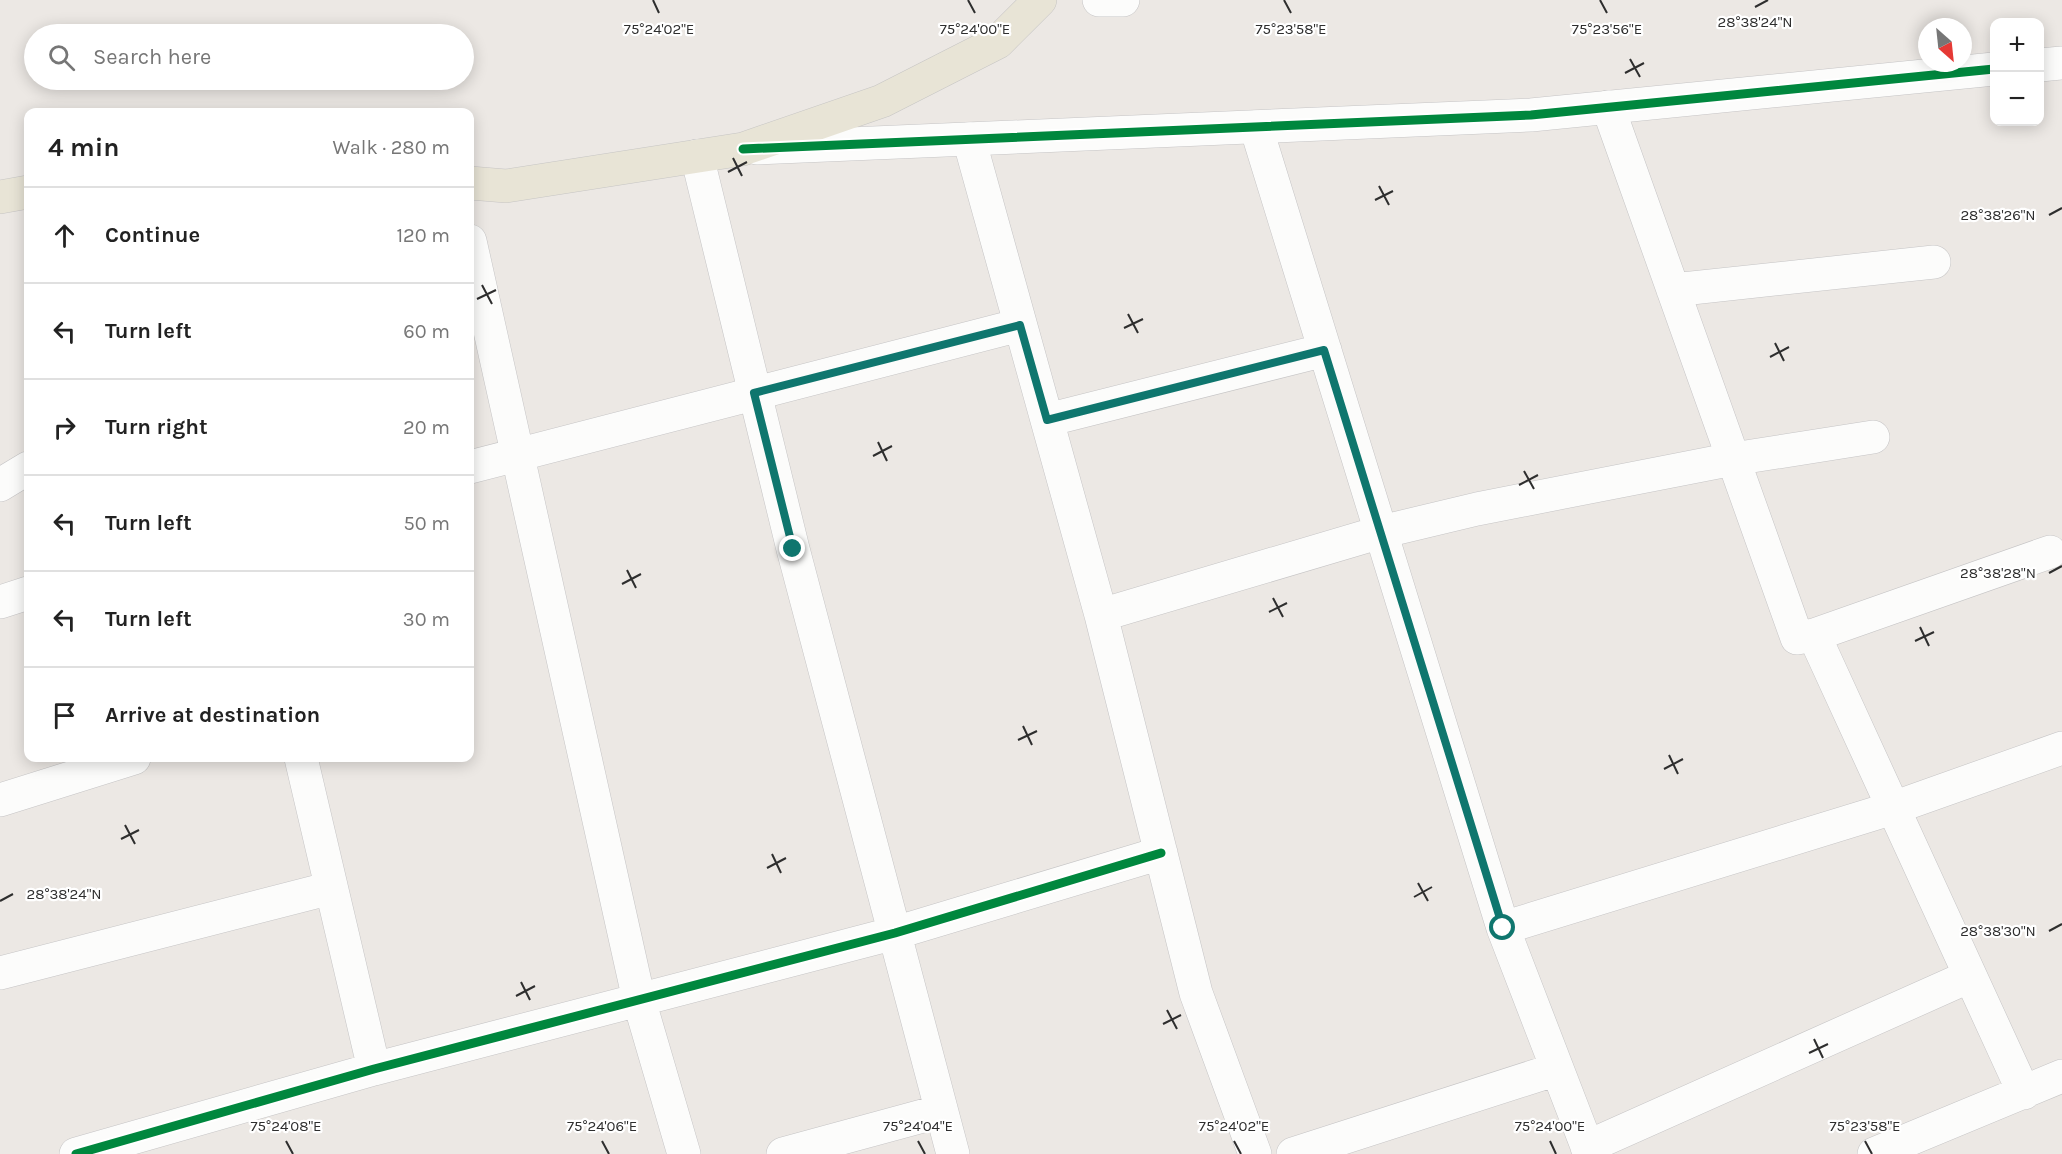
<!DOCTYPE html>
<html lang="en">
<head>
<meta charset="utf-8">
<style>
	body { margin:0; font-family:Karla,sans-serif; background:#f6f6f6; color:#222 }
	.controls { position:absolute; right:18px; top:18px; display:grid; overflow:hidden; border-radius:12px; box-shadow:0 3px 15px #0003 }
	.controls button { width:54px; height:54px; display:grid; place-items:center; padding:0; border:0; border-bottom:2px solid #e0e0e0; background:#fff; color:#222; font:30px sans-serif }
	.compass { position:absolute; left:1918px; top:18px; width:54px; height:54px; border-radius:50%; background:#fff; box-shadow:0 3px 15px #0003; rotate:153deg }
	.stop { position:absolute; width:18px; height:18px; margin:-14px; border:4px solid #0f766e; border-radius:50%; background:#fff }
	.stop.end { background:#0f766e; border-color:#fff; box-shadow:0 2px 6px #0008 }
	.list { margin:0; padding:0; list-style:none }
	h2 { display:flex; justify-content:space-between; align-items:center; height:78px; margin:0; padding:0 24px; font-size:26px }
	h2 small { font-size:20px; font-weight:400; color:#767676 }
	.list li { display:grid; grid-template-columns:39px 1fr auto; gap:18px; align-items:center; box-sizing:border-box; height:96px; padding:0 24px; border-top:2px solid #e0e0e0 }
	.list b { display:block; font-size:22px; white-space:nowrap }
	.list em { font-size:20px; font-style:normal; color:#767676 }
	.icon { flex:none; width:33px; height:33px; fill:none; stroke:currentColor; stroke-width:2; stroke-linecap:round; stroke-linejoin:round }
	.map { position:relative; flex:none; width:2062px; height:1154px; overflow:hidden }
	.search { position:absolute; background:#fff; box-shadow:0 3px 15px #0003; left:24px; top:24px; width:450px; height:66px; display:flex; align-items:center; gap:15px; box-sizing:border-box; padding:0 21px; border-radius:33px; color:#767676; font-size:22px }
	.panel { position:absolute; background:#fff; box-shadow:0 3px 15px #0003; left:24px; top:108px; width:450px; height:654px; border-radius:12px }
	.map>svg:first-child { display:block }
	.lines { fill:none; stroke-linecap:round; stroke-linejoin:round }
	.minor-casing { stroke:#c5c4c5; stroke-width:34 }
	.tertiary-casing { stroke:#c5c4c5; stroke-width:34 }
	.primary-casing { stroke:#c6c5c4; stroke-width:34 }
	.minor { stroke:#fcfcfb; stroke-width:33 }
	.tertiary { stroke:#fcfcfb; stroke-width:33 }
	.primary { stroke:#e8e4d6; stroke-width:33 }
	.cycleway-casing { stroke:#fff; stroke-width:13 }
	.cycleway { stroke:#00873e; stroke-width:9 }
	.route { stroke:#0f766e; stroke-width:8 }
	.ticks { fill:none; stroke:#2e2e2e; stroke-width:2 }
	.ticks-label { font-size:15px; text-anchor:middle; fill:#2e2e2e; stroke:#fff; stroke-width:4.5; stroke-linejoin:round; paint-order:stroke }
</style>
</head>
<body>
<div class="map">
<svg width="2062" height="1154" viewBox="0 0 2062 1154">
	<rect width="100%" height="100%" fill="#ece8e4"/>
	<g class="lines">
		<defs>
			<path id="minor" d="M 1099,0 L 1123,0
				M 1608,107 L 1797,638 L 1814,635 L 2024,1093
				M 1256,127 L 1503,928 L 1590,1154
				M 969,139 L 1101,615 L 1196,993 L 1255,1154
				M 697,156 L 793,549 L 953,1154
				M 470,241 L 639,1000 L 684,1154
				M 1673,290 L 1934,262
				M 1047,420 L 1325,350
				M 470,467 L 1020,325
				M 0,485 L 28,468
				M 0,602 L 28,593
				M 1101,615 L 1381,532 L 1477,509 L 1733,459 L 1873,437
				M 1814,635 L 2050,552
				M 301,758 L 374,1069
				M 0,800 L 134,758
				M 1503,928 L 1893,808 L 2062,748
				M 0,973 L 331,888
				M 1587,1147 L 1970,976
				M 76,1154 L 374,1069 L 895,933 L 1161,853
				M 783,1154 L 941,1111
				M 1293,1154 L 1557,1069
				M 1874,1154 L 2062,1076"/>
			<path id="tertiary" d="M 2040,65 L 2062,63
				M 757,148 L 1531,115 L 1994,69"/>
			<path id="primary" d="M 470,183 L 506,186 L 743,149 L 882,101 L 998,42 L 1040,0
				M 0,197 L 28,192"/>
		</defs>
		<!-- minor casing -->
		<use href="#minor" class="minor-casing"/>
		<!-- tertiary casing -->
		<use href="#tertiary" class="tertiary-casing"/>
		<!-- primary casing -->
		<use href="#primary" class="primary-casing"/>
		<!-- minor -->
		<use href="#minor" class="minor"/>
		<!-- tertiary -->
		<use href="#tertiary" class="tertiary"/>
		<!-- primary -->
		<use href="#primary" class="primary"/>
		<defs>
			<path id="cycleway" d="M 743,149 L 1531,115 L 1994,69
				M 76,1154 L 374,1069 L 895,933 L 1161,853"/>
		</defs>
		<!-- cycleway casing -->
		<use href="#cycleway" class="cycleway-casing"/>
		<!-- cycleway -->
		<use href="#cycleway" class="cycleway"/>
	</g>
	<g class="lines">
		<!-- route -->
		<path class="route" d="M 793,549 L 754,393 L 1020,325 L 1047,420 L 1324,350 L 1503,928"/>
	</g>
	<!-- ticks -->
	<path class="ticks" d="M 653,0 L 659,13M 968,0 L 975,13M 1284,0 L 1291,13M 1600,0 L 1607,13M 1755,7 L 1768,0M 1630,59 L 1640,77M 1625,73 L 1644,63M 733,158 L 742,176M 728,172 L 747,162M 1379,186 L 1389,205M 1375,200 L 1393,191M 2049,215 L 2062,208M 482,285 L 492,304M 477,299 L 496,290M 1128,314 L 1138,333M 1124,328 L 1143,319M 1775,343 L 1784,361M 1770,357 L 1789,347M 878,442 L 887,461M 873,456 L 892,446M 1524,471 L 1534,489M 1519,485 L 1538,475M 627,570 L 636,588M 2049,573 L 2062,566M 622,584 L 641,574M 1273,598 L 1283,617M 1269,612 L 1287,603M 1920,627 L 1929,646M 1915,641 L 1934,632M 1023,726 L 1032,745M 1018,740 L 1037,731M 1669,755 L 1678,774M 1664,769 L 1683,759M 125,825 L 135,844M 121,839 L 139,830M 772,854 L 781,873M 767,868 L 786,858M 1418,883 L 1428,901M 1414,897 L 1432,887M 0,901 L 13,894M 2049,931 L 2062,924M 521,982 L 530,1000M 516,996 L 535,986M 1167,1010 L 1177,1029M 1163,1024 L 1181,1015M 1814,1039 L 1823,1058M 1809,1053 L 1828,1044M 286,1141 L 293,1154M 602,1141 L 609,1154M 918,1141 L 925,1154M 1234,1141 L 1241,1154M 1550,1141 L 1556,1154M 1865,1141 L 1872,1154"/>
	<g class="ticks-label">
		<text x="1755" y="27">28°38'24"N</text>
		<text x="659" y="34">75°24'02"E</text>
		<text x="975" y="34">75°24'00"E</text>
		<text x="1291" y="34">75°23'58"E</text>
		<text x="1607" y="34">75°23'56"E</text>
		<text x="1998" y="220">28°38'26"N</text>
		<text x="1998" y="578">28°38'28"N</text>
		<text x="64" y="899">28°38'24"N</text>
		<text x="1998" y="936">28°38'30"N</text>
		<text x="286" y="1131">75°24'08"E</text>
		<text x="602" y="1131">75°24'06"E</text>
		<text x="918" y="1131">75°24'04"E</text>
		<text x="1234" y="1131">75°24'02"E</text>
		<text x="1550" y="1131">75°24'00"E</text>
		<text x="1865" y="1131">75°23'58"E</text>
	</g>
</svg>
<div class="controls">
<button>+</button>
<button>−</button>
</div>
<svg class="compass" viewBox="-18 -18 36 36"><path d="M0-13l5 13h-10z" fill="#e53935"/><path d="M0 13l5-13h-10z" fill="#767676"/></svg>
<div class="stop" style="left:1503px;top:928px"></div>
<div class="stop end" style="left:793px;top:549px"></div>
<div class="search"><svg class="icon" aria-label="search" viewBox="0 0 24 24"><circle cx="10" cy="10" r="6"/><path d="M15 15l6 6"/></svg>Search here</div>
<section class="panel">
<h2>4 min<small>Walk · 280 m</small></h2>
<ul class="list">
<li><svg class="icon" aria-label="ahead" viewBox="0 0 24 24"><path d="M12 20V5M6 11l6-6 6 6"/></svg><div><b>Continue</b></div><em>120 m</em></li>
<li><svg class="icon" aria-label="left" viewBox="0 0 24 24"><path d="M17 20v-9H6M10 6l-5 5 5 5"/></svg><div><b>Turn left</b></div><em>60 m</em></li>
<li><svg class="icon" aria-label="right" viewBox="0 0 24 24"><path d="M7 20v-9h11M14 6l5 5-5 5"/></svg><div><b>Turn right</b></div><em>20 m</em></li>
<li><svg class="icon" aria-label="left" viewBox="0 0 24 24"><path d="M17 20v-9H6M10 6l-5 5 5 5"/></svg><div><b>Turn left</b></div><em>50 m</em></li>
<li><svg class="icon" aria-label="left" viewBox="0 0 24 24"><path d="M17 20v-9H6M10 6l-5 5 5 5"/></svg><div><b>Turn left</b></div><em>30 m</em></li>
<li><svg class="icon" aria-label="arrive" viewBox="0 0 24 24"><path d="M6 21V4h12l-3 4 3 4H6"/></svg><div><b>Arrive at destination</b></div></li>
</ul>
</section>
</div>
</body>
</html>
